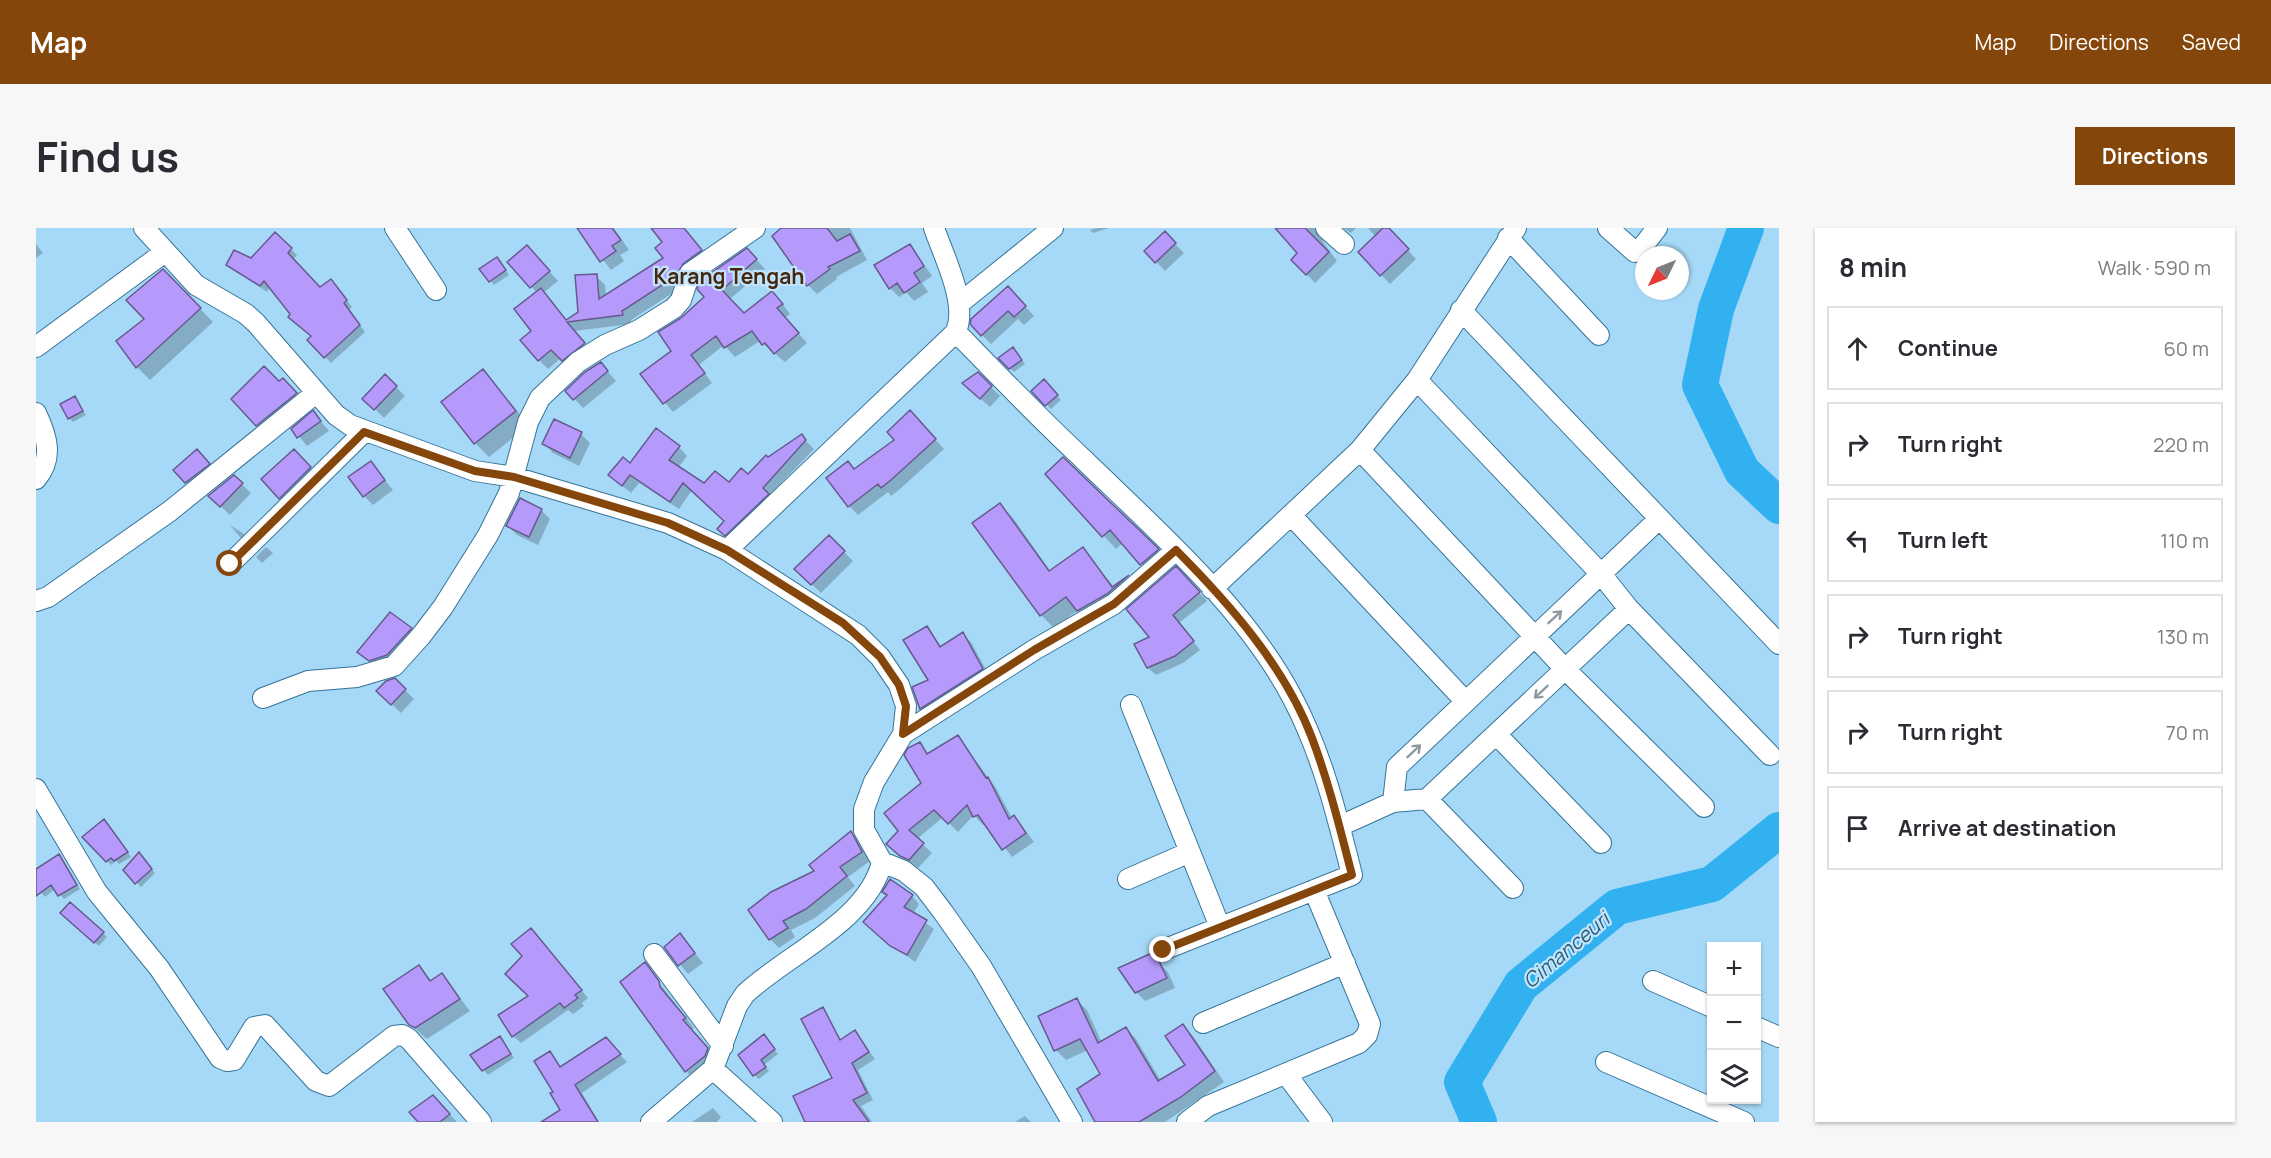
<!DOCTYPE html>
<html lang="en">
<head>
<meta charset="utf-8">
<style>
	body { margin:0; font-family:Manrope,sans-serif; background:#f7f7f7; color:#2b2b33 }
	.controls { position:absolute; right:18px; bottom:18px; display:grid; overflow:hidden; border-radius:0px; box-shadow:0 2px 4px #0004 }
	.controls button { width:54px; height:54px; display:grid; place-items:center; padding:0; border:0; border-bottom:2px solid #e1e1e2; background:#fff; color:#2b2b33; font:30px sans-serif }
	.compass { position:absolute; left:1599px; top:18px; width:54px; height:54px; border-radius:50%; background:#fff; box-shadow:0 2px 4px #0004; rotate:227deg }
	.stop { position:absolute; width:18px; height:18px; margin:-14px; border:4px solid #85460b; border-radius:50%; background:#fff }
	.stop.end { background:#85460b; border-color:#fff; box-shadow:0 2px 6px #0008 }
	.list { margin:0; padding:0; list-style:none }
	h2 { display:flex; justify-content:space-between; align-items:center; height:78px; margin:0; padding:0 24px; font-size:26px }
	h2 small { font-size:20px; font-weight:400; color:#7c7c81 }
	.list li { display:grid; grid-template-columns:39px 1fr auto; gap:18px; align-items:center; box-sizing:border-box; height:84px; margin:0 12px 12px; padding:0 12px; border:2px solid #e1e1e2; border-radius:0px }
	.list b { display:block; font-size:22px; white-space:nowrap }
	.list em { font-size:20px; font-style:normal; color:#7c7c81 }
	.icon { flex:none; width:33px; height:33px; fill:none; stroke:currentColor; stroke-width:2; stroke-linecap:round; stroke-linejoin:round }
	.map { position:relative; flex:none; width:1743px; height:894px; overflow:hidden; border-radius:0px }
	header { display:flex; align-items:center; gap:36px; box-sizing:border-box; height:84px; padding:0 30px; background:#85460b; color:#fff }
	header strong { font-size:28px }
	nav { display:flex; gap:33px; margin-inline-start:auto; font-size:21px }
	.intro { display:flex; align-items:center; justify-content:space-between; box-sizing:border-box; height:144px; padding:0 36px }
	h1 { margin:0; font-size:42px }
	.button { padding:15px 27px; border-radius:0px; background:#85460b; color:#fff; font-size:21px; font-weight:700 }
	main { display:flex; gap:36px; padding:0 36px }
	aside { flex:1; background:#fff; border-radius:0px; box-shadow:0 2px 4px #0004 }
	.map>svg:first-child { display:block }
	.shadow { fill:#0003 }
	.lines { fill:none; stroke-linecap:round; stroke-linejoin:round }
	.river { stroke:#31b1ef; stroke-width:36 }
	.building { fill:#b59afb; stroke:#67598e; stroke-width:1.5 }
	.minor-casing { stroke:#367497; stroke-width:22 }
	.minor { stroke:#fff; stroke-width:20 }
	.oneway { stroke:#8e99a0 }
	.route { stroke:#85460b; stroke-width:8 }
	.labels { text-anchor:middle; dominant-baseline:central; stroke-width:4.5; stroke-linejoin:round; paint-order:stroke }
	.water-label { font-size:20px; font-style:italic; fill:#2c5c77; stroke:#bfe4fb }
	.quarter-label { font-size:21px; font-weight:bold; fill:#46270e; stroke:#bfe4fb }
</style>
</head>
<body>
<header>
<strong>Map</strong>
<nav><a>Map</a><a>Directions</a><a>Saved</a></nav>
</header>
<div class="intro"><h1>Find us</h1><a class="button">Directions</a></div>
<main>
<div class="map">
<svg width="1743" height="894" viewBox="0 0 1743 894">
	<rect width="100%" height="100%" fill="#a6d9f7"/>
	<!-- shadow -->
	<path class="shadow" d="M 578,0 L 593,22 L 584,27 L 588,33 L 575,42 L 543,1 Z
		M 617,0 L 648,0 L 674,32 L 649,57 L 595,92 L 595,96 L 538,103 L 557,125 L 536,141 L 525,130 L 512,141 L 503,132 L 497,103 L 501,65 L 474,34 L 500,28 L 522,53 L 507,65 L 531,93 L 543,85 L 560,48 L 569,57 L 570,68 L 629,30 L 628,15 Z
		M 747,0 L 814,0 L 831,32 L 800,49 L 801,51 L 781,66 L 772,57 Z
		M 1062,0 L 1073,0 L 1057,5 L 1054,2 Z
		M 1243,0 L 1292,0 L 1289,1 L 1287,14 L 1301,33 L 1279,55 L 1257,32 L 1263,26 Z
		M 1307,0 L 1320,0 L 1315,5 Z
		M 1332,0 L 1352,0 L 1380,31 L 1354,56 L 1324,24 L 1340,9 Z
		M 1128,5 L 1148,25 L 1129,43 L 1110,23 Z
		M 0,16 L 7,25 L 0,30 Z
		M 874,17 L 896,48 L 886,55 L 892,64 L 878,73 L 870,64 L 863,69 L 854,60 Z
		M 255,21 L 261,27 L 257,32 L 284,61 L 301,59 L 316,79 L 313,82 L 329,104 L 295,135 L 273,112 L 276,109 L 234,59 L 231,64 L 192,37 Z
		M 720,31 L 729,41 L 694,71 L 708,87 L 745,74 L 754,86 L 749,90 L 771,115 L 749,134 L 724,113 L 699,129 L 688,117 L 663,137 L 676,155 L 637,184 L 606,147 L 637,123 L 646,91 Z
		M 465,35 L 473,47 L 458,57 L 446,41 Z
		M 127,43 L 177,94 L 114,152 L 101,139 L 111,91 Z
		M 981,69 L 998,88 L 988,97 L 982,91 L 955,116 L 946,107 Z
		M 977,121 L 989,136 L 978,144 L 964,130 Z
		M 565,136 L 580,153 L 547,180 L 531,163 Z
		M 447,143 L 493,197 L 453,229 L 439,215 Z
		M 942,146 L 964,168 L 954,179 L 937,164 Z
		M 247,152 L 269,175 L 230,206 L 221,197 Z
		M 1008,153 L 1025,172 L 1015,181 L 997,163 Z
		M 360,159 L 369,168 L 348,190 L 338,180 Z
		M 38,170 L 50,187 L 37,194 L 33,190 Z
		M 277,184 L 293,203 L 271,218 L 257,201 Z
		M 883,194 L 908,221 L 864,261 L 855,268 L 852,264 L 822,287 L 813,278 L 812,235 L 819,242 Z
		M 545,206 L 554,215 L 543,238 L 517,225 L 508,215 Z
		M 765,208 L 778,221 L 692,310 L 683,301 L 690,294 L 656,262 L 643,281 L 603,255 L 595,265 L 583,255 L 594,237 L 643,219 L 651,228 L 642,240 L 668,257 L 693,257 L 712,248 Z
		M 1027,231 L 1134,335 L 1118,349 L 1087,315 L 1080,321 L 1011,246 Z
		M 170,232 L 182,245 L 159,263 L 139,242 Z
		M 267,232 L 283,249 L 253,279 L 244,270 Z
		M 335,235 L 357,262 L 337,277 L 328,268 Z
		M 198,249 L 215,265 L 194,287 L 174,268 Z
		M 964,277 L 977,290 L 1015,344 L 1047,321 L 1078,359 L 1093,349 L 1104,360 L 1055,395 L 1042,382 L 1018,400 L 1005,387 L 938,296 Z
		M 505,282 L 514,291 L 502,317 L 481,307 L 472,298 Z
		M 194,297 L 208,306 L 212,310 L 208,314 Z
		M 793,309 L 817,333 L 785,365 L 760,341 Z
		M 230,319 L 237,325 L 226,335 L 220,329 Z
		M 1140,340 L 1171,373 L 1143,395 L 1164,422 L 1147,435 L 1120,447 L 1112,440 L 1100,416 L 1115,409 Z
		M 355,386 L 382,408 L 342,439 L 330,430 Z
		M 891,399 L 906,420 L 927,406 L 935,414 L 954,449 L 894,488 L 886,480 L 894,452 Z
		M 359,452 L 378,471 L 365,485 L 342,463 Z
		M 922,509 L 960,560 L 976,590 L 986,598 L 998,614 L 976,629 L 950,596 L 947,597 L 938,587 L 922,604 L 907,589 L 881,611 L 896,625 L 882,640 L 861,624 L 864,603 L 887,555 L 883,516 L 893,526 Z
		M 72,597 L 95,629 L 83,636 L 80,633 L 75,637 L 62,623 Z
		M 815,605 L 823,613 L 834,633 L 812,649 L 819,658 L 779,690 L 755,702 L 759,709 L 743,720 L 734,711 L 781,644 Z
		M 23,627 L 44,661 L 28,671 L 19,661 L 9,669 L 0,658 L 0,643 Z
		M 107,631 L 119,645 L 105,659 L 89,642 Z
		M 876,668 L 883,676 L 877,686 L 898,701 L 879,734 L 837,702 Z
		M 26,685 L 67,705 L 71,709 L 63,718 Z
		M 644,707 L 667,735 L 652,746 L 630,719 Z
		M 502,709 L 552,770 L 546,775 L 548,778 L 537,786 L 532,782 L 485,815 L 477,808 L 494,768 Z
		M 1115,727 L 1132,744 L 1139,760 L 1109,773 L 1100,764 Z
		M 609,736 L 658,800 L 655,802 L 680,831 L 659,852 L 650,843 Z
		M 383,739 L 396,753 L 406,747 L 434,783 L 391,811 L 374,796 Z
		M 1041,772 L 1051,782 L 1066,815 L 1090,801 L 1100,811 L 1125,853 L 1151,837 L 1147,798 L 1157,808 L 1188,854 L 1129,894 L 1061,894 L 1053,884 L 1066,847 L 1052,822 L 1030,832 L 1020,822 Z
		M 786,781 L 806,813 L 819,804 L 839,831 L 822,842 L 837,872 L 825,878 L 836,894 L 772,894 L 798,851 Z
		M 732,813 L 742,826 L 728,837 L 733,843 L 723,851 L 718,847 Z
		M 467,814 L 478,830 L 452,847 L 436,828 Z
		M 577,819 L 591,834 L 546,865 L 563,894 L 508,894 L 526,883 L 519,864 L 514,825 L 525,840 Z
		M 406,878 L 421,894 L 384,894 Z
		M 677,880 L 685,889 L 681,894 L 656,894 Z
		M 989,888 L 995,894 L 979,894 Z"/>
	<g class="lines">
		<!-- river -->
		<path class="river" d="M 1710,0 L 1680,81 L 1664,157 L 1706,243 L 1743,278
			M 1443,894 L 1426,854 L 1485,757 L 1581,679 L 1676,656 L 1743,602"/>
	</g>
	<!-- building -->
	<path class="building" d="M 541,0 L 576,0 L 585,12 L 576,18 L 580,23 L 564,34 Z
		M 615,0 L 648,0 L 666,22 L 647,36 L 640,48 L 586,83 L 587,87 L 531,94 L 549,115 L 526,133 L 515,122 L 502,133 L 484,112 L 495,103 L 478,81 L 505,60 L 530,92 L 542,84 L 539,47 L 561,46 L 563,71 L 627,30 L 619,20 L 626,14 Z
		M 745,0 L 791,0 L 801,13 L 814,6 L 824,23 L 792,39 L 794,41 L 771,58 L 736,8 Z
		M 1239,0 L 1269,0 L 1293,24 L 1270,47 L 1255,32 L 1261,25 Z
		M 1347,0 L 1353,0 L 1373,21 L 1344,48 L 1322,24 Z
		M 1129,3 L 1140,15 L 1119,35 L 1108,23 Z
		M 239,4 L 256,20 L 252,25 L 284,59 L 295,51 L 311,72 L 308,75 L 324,97 L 288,130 L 271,112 L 275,108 L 252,89 L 254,86 L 228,53 L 224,58 L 190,37 L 198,22 L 215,30 Z
		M 874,16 L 888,38 L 878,45 L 884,54 L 868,65 L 861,55 L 853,61 L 838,37 Z
		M 491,17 L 514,43 L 494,60 L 471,34 Z
		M 711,20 L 721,31 L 686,62 L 708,85 L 736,63 L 747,76 L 741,80 L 763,105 L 738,126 L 729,115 L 726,117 L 716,103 L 688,120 L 680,108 L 655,127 L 669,145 L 627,176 L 604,146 L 635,123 L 622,104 L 645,90 L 668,69 L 661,61 L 664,53 Z
		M 461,29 L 470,42 L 453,54 L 443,41 Z
		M 127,41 L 165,80 L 100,140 L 80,113 L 108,91 L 90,72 Z
		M 972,58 L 990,78 L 978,89 L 972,83 L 945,108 L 934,96 L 935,91 Z
		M 977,119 L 986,132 L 973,141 L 962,130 Z
		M 565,134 L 572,143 L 537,172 L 529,163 L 549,144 Z
		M 228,138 L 243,153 L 247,150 L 261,165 L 220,198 L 195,171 Z
		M 447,141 L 480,183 L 438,216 L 405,174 Z
		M 942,144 L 956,158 L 944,171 L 926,155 Z
		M 349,146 L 361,158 L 338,182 L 326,171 Z
		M 1008,151 L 1022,167 L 1009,178 L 995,163 Z
		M 39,168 L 47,183 L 32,191 L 24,176 Z
		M 277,182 L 285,193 L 261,210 L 255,201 Z
		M 874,182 L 900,211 L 855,252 L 845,260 L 842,256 L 812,279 L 790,250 L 812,233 L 818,241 L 858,212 L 851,204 Z
		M 518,191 L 546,204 L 534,230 L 506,216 Z
		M 620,200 L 644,218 L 633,232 L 668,255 L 679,243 L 693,254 L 705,240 L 712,246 L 730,227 L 732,229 L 766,206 L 770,212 L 727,260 L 733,266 L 689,308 L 681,301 L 688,293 L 647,255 L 634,274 L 594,247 L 586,258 L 572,247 L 587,229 L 594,235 Z
		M 161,221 L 174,236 L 149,255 L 137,242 Z
		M 258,221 L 275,239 L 243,271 L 225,251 Z
		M 1027,229 L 1123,321 L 1104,337 L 1074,302 L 1066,309 L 1009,246 Z
		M 335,233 L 349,252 L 327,269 L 312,249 Z
		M 198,247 L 207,255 L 184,279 L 172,268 Z
		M 484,270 L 506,281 L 493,309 L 470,298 Z
		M 964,275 L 1013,343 L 1047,319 L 1076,359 L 1093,347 L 1071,366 L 1041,383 L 1030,369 L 1004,388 L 936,295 Z
		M 793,307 L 809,323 L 775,357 L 758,341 Z
		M 1140,338 L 1164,364 L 1137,387 L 1158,413 L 1139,428 L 1111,440 L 1098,416 L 1113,409 L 1090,381 Z
		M 354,384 L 376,400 L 351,427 L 333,433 L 321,424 Z
		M 891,398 L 904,419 L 927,404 L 947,441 L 884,481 L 876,459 L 892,452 L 867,412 Z
		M 359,450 L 370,461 L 355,477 L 340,463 L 350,453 Z
		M 922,507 L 950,550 L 952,549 L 973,591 L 978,587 L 990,605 L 966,622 L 942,587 L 937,589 L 931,577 L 912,596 L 898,582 L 873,602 L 888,615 L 873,632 L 864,628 L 850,616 L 862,603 L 848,585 L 885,555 L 868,527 L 872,520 L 884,514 L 891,526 Z
		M 68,591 L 92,624 L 78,633 L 75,630 L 70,634 L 46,609 Z
		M 815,603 L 826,624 L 804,639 L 811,648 L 770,681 L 747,693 L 752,700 L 733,712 L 712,682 L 735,664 L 778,643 L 773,637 Z
		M 103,624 L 116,641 L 99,656 L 87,642 Z
		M 23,626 L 41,657 L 22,668 L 15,657 L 0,668 L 0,641 Z
		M 854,651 L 877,667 L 868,679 L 891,692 L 871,727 L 854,718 L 827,694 L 851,667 L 846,664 Z
		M 34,674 L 68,704 L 58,715 L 24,685 Z
		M 495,700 L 546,762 L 539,767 L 542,770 L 528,780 L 524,775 L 476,809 L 462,787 L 492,768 L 469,746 L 486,728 L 475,716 Z
		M 644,705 L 659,725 L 642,738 L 628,719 Z
		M 1116,725 L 1123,733 L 1131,750 L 1099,765 L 1082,740 Z
		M 609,734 L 623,753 L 624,759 L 650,790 L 647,792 L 672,820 L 669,828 L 649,844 L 584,754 Z
		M 383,737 L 394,753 L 406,745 L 424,771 L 379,800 L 373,797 L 347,761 Z
		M 1041,770 L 1062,815 L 1090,799 L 1122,853 L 1149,837 L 1129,808 L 1147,796 L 1179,843 L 1145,869 L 1103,894 L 1059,894 L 1041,861 L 1064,846 L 1044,811 L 1018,823 L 1002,788 Z
		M 787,779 L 804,812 L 819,802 L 833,824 L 816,835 L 831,865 L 817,872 L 833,894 L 769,894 L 757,868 L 796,850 L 765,791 Z
		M 728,806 L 739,821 L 725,832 L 730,839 L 717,848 L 702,827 Z
		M 464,808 L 475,826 L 446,843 L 434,827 Z
		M 570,809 L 585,826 L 539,857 L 562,894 L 505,894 L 524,882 L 514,865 L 517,864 L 498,833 L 514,823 L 524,839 Z
		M 397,867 L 414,886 L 404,894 L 382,894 L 373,884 Z"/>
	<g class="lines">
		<defs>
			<path id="minor" d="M 108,0 L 160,57 L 210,86 L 220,95 L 300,187 L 314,197 L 439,243 L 478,249 L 632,295 L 691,322 L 822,407 L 844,429 L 863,457 L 870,478 L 867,506 L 838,554 L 828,581 L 828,602 L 846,634 C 832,693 750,727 709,766 L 701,778 L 677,841 L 615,894
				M 359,0 L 400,62
				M 898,0 C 908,29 932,75 920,104 C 961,146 1002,189 1045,229 C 1118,300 1210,380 1257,471 C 1286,526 1301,587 1316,647 L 1127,722
				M 1290,0 L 1308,16
				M 1572,0 L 1599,24 L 1604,22 L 1621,0
				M 1472,10 L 1563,107
				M 924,75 L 1017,0
				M 1425,82 L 1743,416
				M 0,119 L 129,24
				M 1381,152 L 1565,346 L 1593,381 L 1734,527
				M 0,185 C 11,208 18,230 0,251
				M 1324,222 L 1529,441 L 1668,579
				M 1255,287 L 1430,474
				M 691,322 L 920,104
				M 194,336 L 328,204
				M 1176,361 L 1324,222 L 1381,152 L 1480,0
				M 0,373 L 12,369 L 134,283 L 280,165
				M 227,470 L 272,453 L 321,449 L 358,438 L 385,408 L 407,379 L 452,307 L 473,265 L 492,194 L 504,170 L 542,134 L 569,117 L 603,102 L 638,80 L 645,72 L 654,45 L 719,0
				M 1095,477 L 1184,699
				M 867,506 L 998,422 L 1078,376 L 1140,322
				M 1460,506 L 1565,615
				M 0,561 L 61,664 L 123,740 L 184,830 L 191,833 L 198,832 L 218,799 L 229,797 L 280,853 L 293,858 L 358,808 L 366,807 L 373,811 L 445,894
				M 1391,571 L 1477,660
				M 1357,574 L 1361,539 L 1623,291
				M 1304,598 L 1357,574 L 1391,571 L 1593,381
				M 846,634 L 868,643 L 888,659 L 907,684 L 945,738 L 1036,894
				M 1092,651 L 1154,624
				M 618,726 L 687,818
				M 1617,753 L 1676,779
				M 1167,795 L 1309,735
				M 1720,799 L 1743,809
				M 1570,834 L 1708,894
				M 677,841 L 736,894
				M 1250,846 L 1286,894
				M 1151,894 L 1172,878 L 1323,815 L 1331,807 L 1334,796 L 1278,662"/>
		</defs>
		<!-- minor casing -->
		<use href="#minor" class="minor-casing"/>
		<!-- minor -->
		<use href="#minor" class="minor"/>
	</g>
	<!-- one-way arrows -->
	<defs><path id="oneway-shaft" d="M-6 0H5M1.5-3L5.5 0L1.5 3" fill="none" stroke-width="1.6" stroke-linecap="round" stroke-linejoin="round" transform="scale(1.5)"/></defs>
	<g class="oneway">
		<use href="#oneway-shaft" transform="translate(1519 389) rotate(-43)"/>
		<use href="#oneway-shaft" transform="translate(1505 464) rotate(137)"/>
		<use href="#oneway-shaft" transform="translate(1378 523) rotate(-43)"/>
	</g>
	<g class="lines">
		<!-- route -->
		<path class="route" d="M 194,336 L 328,204 L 439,243 L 478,249 L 632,295 L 691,322 L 807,395 L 844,429 L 863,457 L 870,478 L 867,506 L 998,422 L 1078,376 L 1140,322 C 1193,375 1249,439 1276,510 C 1293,555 1304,601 1316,647 L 1127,722"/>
	</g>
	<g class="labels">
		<!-- water labels -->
		<g class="water-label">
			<text transform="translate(1530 722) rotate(-40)">Cimanceuri</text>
		</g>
		<!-- quarter labels -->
		<g class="quarter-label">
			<text x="693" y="48">Karang Tengah</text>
		</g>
	</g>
</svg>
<div class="controls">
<button>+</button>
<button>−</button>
<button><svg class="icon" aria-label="layers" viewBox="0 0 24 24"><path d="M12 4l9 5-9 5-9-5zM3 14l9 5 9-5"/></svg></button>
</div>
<svg class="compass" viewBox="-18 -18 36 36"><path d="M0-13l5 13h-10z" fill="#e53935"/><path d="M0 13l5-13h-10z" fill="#7c7c81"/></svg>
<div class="stop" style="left:194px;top:336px"></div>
<div class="stop end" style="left:1127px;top:722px"></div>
</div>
<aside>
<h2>8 min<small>Walk · 590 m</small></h2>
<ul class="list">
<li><svg class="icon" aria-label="ahead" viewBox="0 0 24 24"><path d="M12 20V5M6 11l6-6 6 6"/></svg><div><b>Continue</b></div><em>60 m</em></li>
<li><svg class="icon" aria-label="right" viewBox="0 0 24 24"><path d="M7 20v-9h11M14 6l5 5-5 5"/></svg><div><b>Turn right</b></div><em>220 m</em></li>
<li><svg class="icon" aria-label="left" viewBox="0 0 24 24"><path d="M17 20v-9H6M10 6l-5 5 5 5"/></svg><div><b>Turn left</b></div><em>110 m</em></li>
<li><svg class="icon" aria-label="right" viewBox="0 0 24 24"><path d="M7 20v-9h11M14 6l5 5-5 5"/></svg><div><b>Turn right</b></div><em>130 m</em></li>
<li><svg class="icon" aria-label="right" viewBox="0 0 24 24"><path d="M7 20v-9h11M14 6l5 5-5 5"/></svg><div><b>Turn right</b></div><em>70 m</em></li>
<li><svg class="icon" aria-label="arrive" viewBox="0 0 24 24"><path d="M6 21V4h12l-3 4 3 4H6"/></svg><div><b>Arrive at destination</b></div></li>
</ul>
</aside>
</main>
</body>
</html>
